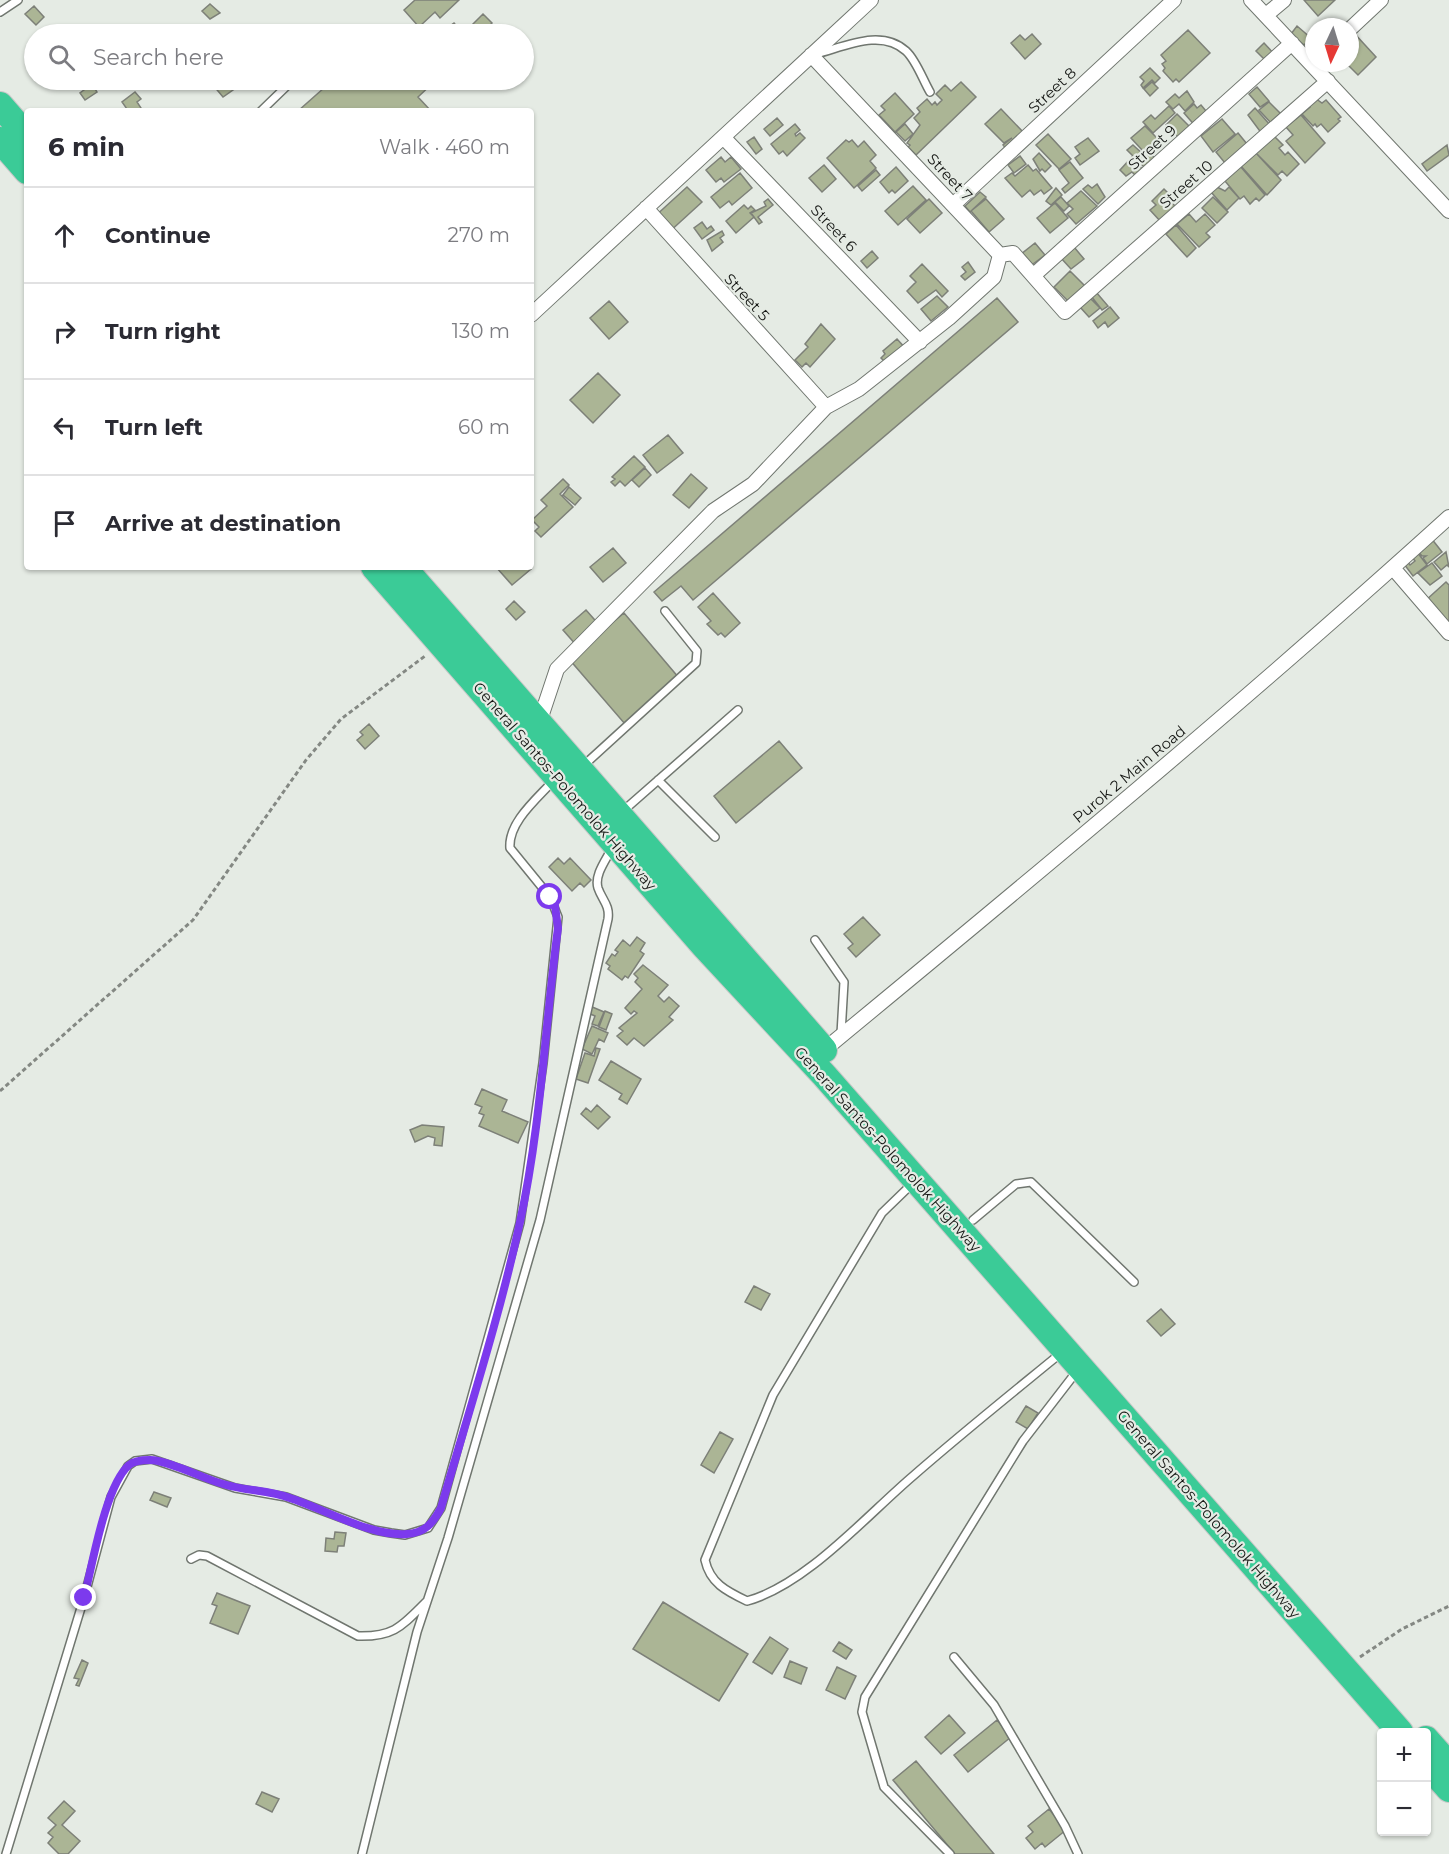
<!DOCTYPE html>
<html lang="en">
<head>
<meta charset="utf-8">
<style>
	body { margin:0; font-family:Montserrat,sans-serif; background:#f7f7f7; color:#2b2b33 }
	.controls { position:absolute; right:18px; bottom:18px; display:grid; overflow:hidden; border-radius:6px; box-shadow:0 2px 4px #0004 }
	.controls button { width:54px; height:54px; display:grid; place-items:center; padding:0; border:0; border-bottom:2px solid #e1e1e2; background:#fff; color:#2b2b33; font:30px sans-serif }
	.compass { position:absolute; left:1305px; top:18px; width:54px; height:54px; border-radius:50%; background:#fff; box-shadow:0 2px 4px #0004; rotate:184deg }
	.stop { position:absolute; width:18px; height:18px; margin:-14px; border:4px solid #7c3aed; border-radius:50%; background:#fff }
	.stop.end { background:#7c3aed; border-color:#fff; box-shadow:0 2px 6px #0008 }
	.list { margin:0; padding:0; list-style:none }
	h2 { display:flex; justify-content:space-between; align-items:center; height:78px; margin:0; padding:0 24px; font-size:26px }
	h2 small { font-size:20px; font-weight:400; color:#7c7c81 }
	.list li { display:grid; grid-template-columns:39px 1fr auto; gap:18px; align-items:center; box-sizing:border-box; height:96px; padding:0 24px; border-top:2px solid #e1e1e2 }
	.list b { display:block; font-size:22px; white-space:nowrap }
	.list em { font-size:20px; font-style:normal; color:#7c7c81 }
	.icon { flex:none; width:33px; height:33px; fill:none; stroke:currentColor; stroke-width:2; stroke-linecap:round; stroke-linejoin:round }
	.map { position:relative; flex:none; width:1449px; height:1854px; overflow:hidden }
	.search { position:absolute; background:#fff; box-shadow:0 2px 4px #0004; left:24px; top:24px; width:510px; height:66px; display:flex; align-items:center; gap:15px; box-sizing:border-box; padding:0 21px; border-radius:33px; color:#7c7c81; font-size:22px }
	.panel { position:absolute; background:#fff; box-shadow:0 2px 4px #0004; left:24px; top:108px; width:510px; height:462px; border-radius:6px }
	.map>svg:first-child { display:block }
	.building { fill:#abb595; stroke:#7d8078; stroke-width:1.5 }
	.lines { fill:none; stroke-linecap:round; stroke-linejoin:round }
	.lane-casing { stroke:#70766f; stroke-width:10 }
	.street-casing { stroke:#70766f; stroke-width:16 }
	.highway-casing { stroke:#c7c7c7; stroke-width:28 }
	.path { stroke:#848883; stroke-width:3; stroke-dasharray:4.5 3; stroke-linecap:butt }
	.lane { stroke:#fff; stroke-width:7 }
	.street { stroke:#fff; stroke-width:14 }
	.highway { stroke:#3bcb97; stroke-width:26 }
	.route { stroke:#7c3aed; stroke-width:8 }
	.labels { text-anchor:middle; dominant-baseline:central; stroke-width:4.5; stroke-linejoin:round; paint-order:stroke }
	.street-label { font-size:15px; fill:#151714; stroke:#e5ebe4 }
</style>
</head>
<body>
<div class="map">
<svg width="1449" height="1854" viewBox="0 0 1449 1854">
	<rect width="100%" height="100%" fill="#e5ebe4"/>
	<!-- building -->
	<path class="building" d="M 415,0 L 459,0 L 440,18 L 435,12 L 419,27 L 404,10 Z
		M 1304,0 L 1335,0 L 1318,16 Z
		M 210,4 L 220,13 L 210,19 L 202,11 Z
		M 34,6 L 44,17 L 36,25 L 25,14 Z
		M 483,14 L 492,23 L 481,34 L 474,34 L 468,29 Z
		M 454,23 L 463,34 L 439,34 Z
		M 1297,26 L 1311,38 L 1304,45 L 1291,34 Z
		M 1188,30 L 1210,53 L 1179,82 L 1176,79 L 1173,82 L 1163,71 L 1165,68 L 1162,64 L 1166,61 L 1161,55 Z
		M 1354,33 L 1376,57 L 1358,75 L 1346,63 L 1350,63 L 1350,37 Z
		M 1032,34 L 1041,44 L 1025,59 L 1011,43 L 1020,35 L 1025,40 Z
		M 1264,43 L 1276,56 L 1269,64 L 1256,51 Z
		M 1150,68 L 1160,78 L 1155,83 L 1152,80 L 1143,88 L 1141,85 L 1144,81 L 1140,77 Z
		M 219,80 L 236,80 L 240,85 L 223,97 L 213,85 Z
		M 333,80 L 433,80 L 435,81 L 418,97 L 431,111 L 298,111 Z
		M 961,82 L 976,97 L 916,155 L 908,147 L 910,145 L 907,143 L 920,125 L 914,118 L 920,112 L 917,108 L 927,99 L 932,105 L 935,102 L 937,105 L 942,100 L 936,94 L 945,85 L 951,91 Z
		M 1152,82 L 1158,88 L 1150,96 L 1144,89 Z
		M 92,84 L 97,92 L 85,100 L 80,93 Z
		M 1257,87 L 1269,101 L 1260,107 L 1249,94 Z
		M 1187,91 L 1194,102 L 1185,111 L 1179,104 L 1173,109 L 1166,102 L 1175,94 L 1179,98 Z
		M 135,92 L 141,99 L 137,102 L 141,108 L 137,111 L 124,111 L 127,109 L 122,102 Z
		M 895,93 L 914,114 L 895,132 L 879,115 L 885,110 L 881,106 Z
		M 1315,98 L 1322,103 L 1326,100 L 1341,117 L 1338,119 L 1340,121 L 1328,132 L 1321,124 L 1317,127 L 1315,124 L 1313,126 L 1302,114 L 1310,107 L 1308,104 Z
		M 1269,102 L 1281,114 L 1271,123 L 1259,110 Z
		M 1194,104 L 1197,108 L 1201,105 L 1211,117 L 1197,128 L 1184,113 Z
		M 1169,106 L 1175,113 L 1153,133 L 1143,122 L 1151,115 L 1155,119 Z
		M 1255,108 L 1271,126 L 1262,134 L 1248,115 Z
		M 1001,109 L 1024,133 L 1007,150 L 1003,145 L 1012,138 L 1004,143 L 985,124 Z
		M 1177,114 L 1194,131 L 1183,142 L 1166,125 Z
		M 1301,115 L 1325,143 L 1305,163 L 1286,141 L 1293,135 L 1286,127 Z
		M 777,118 L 783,125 L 770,136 L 764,129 Z
		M 1222,119 L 1235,134 L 1213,152 L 1201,136 Z
		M 795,124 L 800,130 L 795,134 L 796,136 L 800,133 L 805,138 L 787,156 L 783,151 L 779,154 L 771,144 Z
		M 905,124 L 913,134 L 905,141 L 896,132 Z
		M 1145,126 L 1158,139 L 1152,144 L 1157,150 L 1152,154 L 1147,148 L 1143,151 L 1131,138 Z
		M 1238,133 L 1247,144 L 1225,163 L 1216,152 Z
		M 1048,134 L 1071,159 L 1059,169 L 1036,145 Z
		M 1274,136 L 1283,145 L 1279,148 L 1285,155 L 1288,152 L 1299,164 L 1287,176 L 1282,171 L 1278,175 L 1256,153 Z
		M 754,137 L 762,149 L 756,154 L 747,142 Z
		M 1088,138 L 1099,151 L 1080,165 L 1075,158 L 1080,154 L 1075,147 Z
		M 846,140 L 849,142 L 852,140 L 858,147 L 864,141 L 876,155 L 870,161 L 876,168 L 854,188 L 827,158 Z
		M 1133,145 L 1144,155 L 1148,151 L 1157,160 L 1148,171 L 1127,150 Z
		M 1447,145 L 1449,155 L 1427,171 L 1422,164 Z
		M 1255,152 L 1281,180 L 1267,195 L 1240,165 Z
		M 1039,153 L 1051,166 L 1045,172 L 1042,169 L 1040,171 L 1033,159 Z
		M 1020,156 L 1026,164 L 1014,173 L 1008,165 Z
		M 721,157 L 725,162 L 731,157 L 741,169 L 724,182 L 721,178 L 716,182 L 706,170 Z
		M 1132,157 L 1143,170 L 1136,176 L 1132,172 L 1126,176 L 1120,170 Z
		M 1070,162 L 1083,178 L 1065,193 L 1062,189 L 1069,183 L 1059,170 Z
		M 824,165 L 836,179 L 822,192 L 809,178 Z
		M 1028,165 L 1033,171 L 1036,169 L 1052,188 L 1044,194 L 1041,190 L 1034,195 L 1030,190 L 1022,197 L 1005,178 L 1012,173 L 1015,176 Z
		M 1240,166 L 1265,195 L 1259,201 L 1256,198 L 1250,204 L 1244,196 L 1240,199 L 1225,181 Z
		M 896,167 L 908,181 L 895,193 L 892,190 L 889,193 L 880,182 Z
		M 876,170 L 880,175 L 862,191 L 858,186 Z
		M 740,173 L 752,188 L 732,205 L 729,201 L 720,208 L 711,197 Z
		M 1097,184 L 1105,197 L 1098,204 L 1083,189 L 1088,185 L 1092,188 Z
		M 913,186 L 926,200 L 898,225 L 885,211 Z
		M 687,187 L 702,202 L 667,234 L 653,218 Z
		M 1217,187 L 1225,191 L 1229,187 L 1239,198 L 1227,210 L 1211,192 Z
		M 1056,188 L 1062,195 L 1051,205 L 1046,201 Z
		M 1164,189 L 1168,193 L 1165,196 L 1177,208 L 1161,222 L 1150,210 L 1156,205 L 1152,201 Z
		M 1081,191 L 1097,206 L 1076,224 L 1067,214 L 1073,209 L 1067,203 Z
		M 980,192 L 986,197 L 970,212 L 965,206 Z
		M 1061,197 L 1069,206 L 1064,211 L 1055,202 Z
		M 1213,197 L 1228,212 L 1217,223 L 1202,208 Z
		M 768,199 L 773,205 L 758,217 L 762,222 L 759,224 L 751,213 L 766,206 L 764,202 Z
		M 929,199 L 942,213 L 920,233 L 907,219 Z
		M 986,199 L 1004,219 L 989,232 L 971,211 Z
		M 1055,203 L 1068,218 L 1050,233 L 1037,218 Z
		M 744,205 L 748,209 L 751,206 L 755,210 L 750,213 L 754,217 L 736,233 L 726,221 Z
		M 1189,214 L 1196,222 L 1205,214 L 1215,225 L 1206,233 L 1210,237 L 1199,247 L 1177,224 Z
		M 702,222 L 707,229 L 711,226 L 714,230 L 702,239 L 694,228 Z
		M 1176,225 L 1196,248 L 1187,257 L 1166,234 Z
		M 722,231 L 724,235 L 720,238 L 723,242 L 712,251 L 707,240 Z
		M 1035,243 L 1045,255 L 1029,267 L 1020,255 Z
		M 1074,247 L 1084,259 L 1071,269 L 1061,258 Z
		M 872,251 L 878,258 L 867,268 L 861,261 Z
		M 968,262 L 975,272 L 965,280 L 961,276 L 966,272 L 962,267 Z
		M 922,264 L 948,291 L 942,297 L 936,290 L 918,303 L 907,291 L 916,282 L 910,276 Z
		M 1070,271 L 1085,286 L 1069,302 L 1054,287 Z
		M 1096,292 L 1108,306 L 1102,310 L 1091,296 Z
		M 937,296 L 948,307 L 931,321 L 921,309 Z
		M 997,298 L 1018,322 L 693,600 L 681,586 L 662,601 L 654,592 Z
		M 1090,298 L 1100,308 L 1089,317 L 1080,307 Z
		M 609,301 L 628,322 L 609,339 L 590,318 Z
		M 1110,307 L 1119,318 L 1108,327 L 1105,322 L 1098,328 L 1093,321 Z
		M 821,324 L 835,339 L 810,367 L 806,363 L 802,367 L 795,360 L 808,347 L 805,344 Z
		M 897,339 L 907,350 L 889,366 L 881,358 L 885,354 L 883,351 Z
		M 598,373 L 620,395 L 593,423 L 570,400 Z
		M 668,435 L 683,453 L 657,473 L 643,455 Z
		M 634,456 L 645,467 L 625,486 L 620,481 L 615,486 L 611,482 L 615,479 L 612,477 Z
		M 645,468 L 651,475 L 639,487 L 632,480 Z
		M 691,474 L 707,488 L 689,508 L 673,495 Z
		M 563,479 L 569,485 L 560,494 L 573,507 L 541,537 L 535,531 L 539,527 L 532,520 L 547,506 L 541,500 Z
		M 569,487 L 581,498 L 575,505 L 563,495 Z
		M 1431,538 L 1442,552 L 1427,564 L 1423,558 L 1426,556 L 1422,556 L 1416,549 Z
		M 613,548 L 626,563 L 603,582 L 590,567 Z
		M 1417,552 L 1427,565 L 1413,576 L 1404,564 L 1407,561 L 1410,565 L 1415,561 L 1411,556 Z
		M 1446,552 L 1449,567 L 1447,565 L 1441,570 L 1434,562 Z
		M 1432,563 L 1442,576 L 1430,585 L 1418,573 Z
		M 496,567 L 530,567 L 531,569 L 512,585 Z
		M 1446,582 L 1449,585 L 1449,620 L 1445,624 L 1425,601 Z
		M 713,593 L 740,623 L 725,637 L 721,633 L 718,635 L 707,624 L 711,621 L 698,607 Z
		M 514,601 L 525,612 L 516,620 L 506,609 Z
		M 586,610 L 601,627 L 577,646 L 563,630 Z
		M 624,613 L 679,678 L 625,724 L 569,659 Z
		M 369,724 L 379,736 L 365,749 L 357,740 L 363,735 L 360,732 Z
		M 779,741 L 802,768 L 736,823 L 714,796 Z
		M 558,858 L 564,864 L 570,858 L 591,880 L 584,887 L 580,883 L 572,891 L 549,867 Z
		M 863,917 L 880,935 L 856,957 L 848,948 L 853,944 L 844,934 Z
		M 637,937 L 645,943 L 640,951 L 644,954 L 628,978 L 625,976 L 622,980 L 608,969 L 610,966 L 606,963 L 612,954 L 615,956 L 618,952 L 615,950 L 623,940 L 630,946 Z
		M 643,965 L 668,985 L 658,996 L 664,1002 L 669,997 L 679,1006 L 669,1017 L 673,1020 L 644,1046 L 634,1038 L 627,1045 L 617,1036 L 623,1031 L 619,1028 L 637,1013 L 634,1011 L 631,1014 L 625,1008 L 642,989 L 635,982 L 638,978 L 634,974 Z
		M 590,1006 L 604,1012 L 598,1026 L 592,1024 L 595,1016 L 588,1013 Z
		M 605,1011 L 612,1014 L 606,1030 L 599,1027 Z
		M 592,1026 L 608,1033 L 604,1042 L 599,1039 L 592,1054 L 582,1049 Z
		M 596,1048 L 600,1049 L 588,1083 L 576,1079 L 585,1053 L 594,1056 Z
		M 611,1061 L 641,1079 L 627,1104 L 619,1099 L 622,1094 L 599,1080 Z
		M 482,1089 L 507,1100 L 502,1111 L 528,1122 L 518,1143 L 479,1126 L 484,1115 L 479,1113 L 482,1107 L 475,1104 Z
		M 597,1105 L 610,1117 L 598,1129 L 581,1114 L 586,1108 L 591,1112 Z
		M 422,1125 L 444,1127 L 442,1146 L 434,1145 L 435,1138 L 428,1136 L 415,1142 L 410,1130 Z
		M 754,1286 L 770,1294 L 761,1310 L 745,1302 Z
		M 1161,1309 L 1175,1324 L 1161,1336 L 1147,1321 Z
		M 1026,1406 L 1038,1413 L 1028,1429 L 1016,1422 Z
		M 720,1432 L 733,1439 L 714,1473 L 701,1465 Z
		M 154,1492 L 171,1498 L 167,1507 L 150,1500 Z
		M 335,1532 L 346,1533 L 344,1546 L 338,1546 L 337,1552 L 325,1551 L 326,1538 L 334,1539 Z
		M 217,1593 L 250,1606 L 238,1634 L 210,1623 L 217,1606 L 212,1604 Z
		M 663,1602 L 748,1654 L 719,1701 L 633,1649 Z
		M 770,1637 L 788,1649 L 772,1674 L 753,1662 Z
		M 839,1642 L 852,1650 L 846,1659 L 833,1651 Z
		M 82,1660 L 88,1663 L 79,1686 L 76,1685 L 79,1679 L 74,1678 Z
		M 790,1661 L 807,1668 L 801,1684 L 784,1677 Z
		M 837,1667 L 856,1676 L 845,1699 L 826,1690 Z
		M 949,1715 L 965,1733 L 941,1754 L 925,1737 Z
		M 997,1720 L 1011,1737 L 968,1772 L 954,1755 Z
		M 916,1761 L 994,1854 L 955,1854 L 893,1780 Z
		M 262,1792 L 279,1799 L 272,1812 L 256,1804 Z
		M 64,1801 L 75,1811 L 62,1825 L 80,1841 L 68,1854 L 59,1854 L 48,1843 L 53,1837 L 48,1833 L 56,1825 L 48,1818 Z
		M 1049,1809 L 1066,1830 L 1045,1847 L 1042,1843 L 1035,1849 L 1026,1838 L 1033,1832 L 1028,1826 Z"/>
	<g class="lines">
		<defs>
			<path id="lane" d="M 0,12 L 18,0
				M 816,54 C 844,47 881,28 906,51 C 916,60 923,80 930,92
				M 261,111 L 293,80
				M 583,766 L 696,663 L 697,651 L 665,611
				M 658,780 L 715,837
				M 623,811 L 738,710
				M 815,940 L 844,982 L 841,1034
				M 913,1183 L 882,1213 L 773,1395 L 705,1560 C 710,1583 726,1591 747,1601 C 806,1585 866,1516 913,1476 C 961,1434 1011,1394 1061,1353
				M 973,1220 L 1016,1184 L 1031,1182 L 1134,1282
				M 191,1559 L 199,1555 L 207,1556 L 358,1636 C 394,1637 402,1626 426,1602
				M 954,1657 L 994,1705 L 1065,1826 L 1078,1854
				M 6,1854 L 84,1598 L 111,1497 L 128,1466 L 135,1461 L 152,1459 L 235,1488 L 286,1497 L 374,1530 L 391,1533 L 405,1535 L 428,1528 L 441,1508 L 520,1223 L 543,1063 L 558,917 L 550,897 L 510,848 C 508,822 538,798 554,780
				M 362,1854 L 417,1632 L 448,1538 L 540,1220 L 608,919 C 610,905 602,900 598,888 C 594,875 606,860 612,848
				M 950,1854 L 884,1787 L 862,1712 L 865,1697 L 1023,1441 L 1077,1371"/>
			<path id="street" d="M 1251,0 L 1449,211
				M 1266,15 L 1284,0
				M 1350,29 L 1381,0
				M 811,55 L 1000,255 L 1013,253 L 1065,312 L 1328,81
				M 723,137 L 920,342
				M 953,205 L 1174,0
				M 646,208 L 826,407
				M 1034,275 L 1292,43
				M 531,315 L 871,0
				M 1393,568 L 1449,633
				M 539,723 L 557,669 L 713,511 L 753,484 L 826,407 L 859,389 L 949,318 L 994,277 L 1000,255
				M 824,1050 C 1035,876 1246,701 1449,517"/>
			<path id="highway" d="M 0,105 L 27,136
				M 0,140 L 27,171
				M 374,567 L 705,947 L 824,1075 L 1400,1732
				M 403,567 L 824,1050
				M 1426,1739 L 1449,1765
				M 1426,1763 L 1449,1789"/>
		</defs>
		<!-- lane casing -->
		<use href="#lane" class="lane-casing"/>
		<!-- street casing -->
		<use href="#street" class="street-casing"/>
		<!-- highway casing -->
		<use href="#highway" class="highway-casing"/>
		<!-- path -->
		<path class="path" d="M 0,1091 L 193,920 L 306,760 L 341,719 L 425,656
			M 1360,1657 L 1402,1629 L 1449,1606"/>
		<!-- lane -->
		<use href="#lane" class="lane"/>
		<!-- street -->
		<use href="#street" class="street"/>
		<!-- highway -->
		<use href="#highway" class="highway"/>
	</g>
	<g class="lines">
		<!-- route -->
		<path class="route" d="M 84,1598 C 92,1567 105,1486 129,1465 C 134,1461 143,1460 150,1460 C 168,1460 204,1479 223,1484 C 245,1491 269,1490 290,1498 C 324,1509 372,1537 407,1534 C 425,1533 433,1523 441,1508 C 468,1414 499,1319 520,1222 C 541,1126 545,1026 558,928 L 555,906 L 550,897"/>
	</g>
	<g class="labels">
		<!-- street labels -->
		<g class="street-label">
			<text transform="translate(1052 90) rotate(-43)">Street 8</text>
			<text transform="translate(1152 147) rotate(-42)">Street 9</text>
			<text transform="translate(950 177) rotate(47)">Street 7</text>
			<text transform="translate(1186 184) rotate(-41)">Street 10</text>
			<text transform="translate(834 228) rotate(46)">Street 6</text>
			<text transform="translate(747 297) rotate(47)">Street 5</text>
			<text transform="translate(1129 774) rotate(-40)">Purok 2 Main Road</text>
			<text transform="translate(565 786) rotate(49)">General Santos-Polomolok Highway</text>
			<text transform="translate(888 1149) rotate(48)">General Santos-Polomolok Highway</text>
			<text transform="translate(1209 1514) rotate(49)">General Santos-Polomolok Highway</text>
		</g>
	</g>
</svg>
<div class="controls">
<button>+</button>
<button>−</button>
</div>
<svg class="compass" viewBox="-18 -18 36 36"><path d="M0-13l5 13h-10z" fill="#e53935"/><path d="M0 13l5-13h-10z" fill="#7c7c81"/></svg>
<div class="stop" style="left:550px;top:897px"></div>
<div class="stop end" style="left:84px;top:1598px"></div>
<div class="search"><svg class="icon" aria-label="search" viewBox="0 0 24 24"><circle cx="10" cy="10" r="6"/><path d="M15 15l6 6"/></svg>Search here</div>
<section class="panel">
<h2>6 min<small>Walk · 460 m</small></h2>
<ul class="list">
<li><svg class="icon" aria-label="ahead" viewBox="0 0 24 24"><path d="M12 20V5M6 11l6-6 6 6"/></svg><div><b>Continue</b></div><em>270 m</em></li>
<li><svg class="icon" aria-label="right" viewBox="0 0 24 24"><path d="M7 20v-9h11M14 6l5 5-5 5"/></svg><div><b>Turn right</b></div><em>130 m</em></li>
<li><svg class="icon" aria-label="left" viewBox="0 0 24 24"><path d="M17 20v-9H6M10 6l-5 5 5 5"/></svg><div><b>Turn left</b></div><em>60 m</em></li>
<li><svg class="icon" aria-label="arrive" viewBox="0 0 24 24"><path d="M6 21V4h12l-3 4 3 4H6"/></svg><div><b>Arrive at destination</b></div></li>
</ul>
</section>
</div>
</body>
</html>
